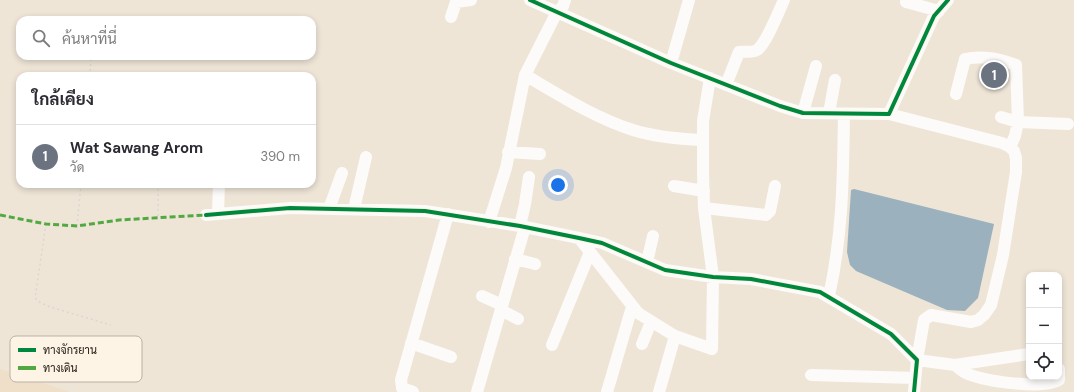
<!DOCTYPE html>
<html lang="th">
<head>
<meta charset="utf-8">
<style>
	body { margin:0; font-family:"DM Sans",Sarabun,sans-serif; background:#f7f7f7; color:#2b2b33 }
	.controls { position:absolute; right:12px; bottom:12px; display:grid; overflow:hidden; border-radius:8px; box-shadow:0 2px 6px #0003 }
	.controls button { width:36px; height:36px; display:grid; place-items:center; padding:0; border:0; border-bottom:1px solid #e1e1e2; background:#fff; color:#2b2b33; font:20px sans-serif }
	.you { position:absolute; left:558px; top:185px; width:14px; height:14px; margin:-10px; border:3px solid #fff; border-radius:50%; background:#1a73e8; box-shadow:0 0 0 6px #1a73e833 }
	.badge { display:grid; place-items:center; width:26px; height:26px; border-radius:50%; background:#7c3aed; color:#fff; font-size:13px; font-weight:700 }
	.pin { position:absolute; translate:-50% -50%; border:2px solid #fff; box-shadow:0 1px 4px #0006 }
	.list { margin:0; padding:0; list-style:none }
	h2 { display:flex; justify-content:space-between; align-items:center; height:52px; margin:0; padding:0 16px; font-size:17px }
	h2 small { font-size:13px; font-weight:400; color:#7c7c81 }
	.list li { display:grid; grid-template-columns:26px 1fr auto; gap:12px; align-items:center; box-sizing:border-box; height:64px; padding:0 16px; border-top:1px solid #e1e1e2 }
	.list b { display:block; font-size:15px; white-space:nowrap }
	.list p { margin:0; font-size:13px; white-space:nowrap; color:#7c7c81 }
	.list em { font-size:13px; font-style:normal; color:#7c7c81 }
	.icon { flex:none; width:22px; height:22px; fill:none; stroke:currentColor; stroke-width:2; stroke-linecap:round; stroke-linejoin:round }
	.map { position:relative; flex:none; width:1074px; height:392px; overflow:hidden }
	.search { position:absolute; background:#fff; box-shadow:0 2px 6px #0003; left:16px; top:16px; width:300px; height:44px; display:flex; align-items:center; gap:10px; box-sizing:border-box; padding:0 14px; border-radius:12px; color:#7c7c81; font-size:15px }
	.panel { position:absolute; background:#fff; box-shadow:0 2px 6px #0003; left:16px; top:72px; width:300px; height:116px; border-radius:12px }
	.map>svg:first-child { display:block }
	.built { fill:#efdfc8 }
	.water { fill:#9bb1bd }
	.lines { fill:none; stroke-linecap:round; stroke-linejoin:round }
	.path { stroke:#dad7d3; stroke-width:1.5; stroke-dasharray:2 3; stroke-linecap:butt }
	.minor { stroke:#fcfbf9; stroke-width:12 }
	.quiet { stroke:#52a941; stroke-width:3; stroke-dasharray:6 3; stroke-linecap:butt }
	.cycleway-casing { stroke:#fef4e6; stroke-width:6 }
	.cycleway { stroke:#00873e; stroke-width:4 }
	.key { fill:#fef4e6; stroke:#bab1a5; stroke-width:1 }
	.key-label { font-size:11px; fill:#1c160d }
</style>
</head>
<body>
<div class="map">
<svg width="1074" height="392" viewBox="0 0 1074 392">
	<rect width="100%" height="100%" fill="#eee5d7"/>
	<!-- built -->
	<path class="built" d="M 0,369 L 70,392 L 0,392 Z"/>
	<!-- water -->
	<path class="water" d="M 854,189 L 994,224 L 978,298 L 965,311 L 947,310 L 856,271 L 850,265 L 847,252 L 851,190 Z"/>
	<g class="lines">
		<!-- path -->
		<path class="path" d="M 90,76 L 91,56
			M 158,184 L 158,218
			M 46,224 L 35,298 L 41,303 L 50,307 L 111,325
			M 77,226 L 81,184"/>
		<!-- minor -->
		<path class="minor" d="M 530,0 L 671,63 L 780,106 L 803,113 L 889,114 L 934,16 L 948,0
			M 906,2 L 939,11
			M 451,17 L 456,2 L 471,0
			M 671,63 L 689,0
			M 525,75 C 559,95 595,118 633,130 C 655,137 679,139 703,140
			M 726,85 L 739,52 C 744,51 753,53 757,50 C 766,44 779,11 784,0
			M 956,94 L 965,59 C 983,55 999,59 1016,65 L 1018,122 L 1001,117
			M 803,113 L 816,66
			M 829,113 L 835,80
			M 889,114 L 1002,143 L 1010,147 L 1014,151 L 1016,158 L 1016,172 L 1003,255 L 991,305 L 984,315 L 978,320 L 971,322 L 931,315 L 924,320 L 917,360 L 955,365 L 1029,354
			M 1010,147 L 1015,136 L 1018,122 L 1068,124
			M 508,152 L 540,154
			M 674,186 L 704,191
			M 704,208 L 766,215 L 770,211 L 775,186
			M 329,209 L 342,173
			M 354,209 L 366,157
			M 218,214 L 219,184
			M 206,215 L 290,208 L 425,211 L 520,226 L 579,238 L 602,243 L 665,270 L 713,277 L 751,279 L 820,292 L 891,334 L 917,360 L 914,392
			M 489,222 L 506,168 L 525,75 L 557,12 L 563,6 L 565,0
			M 520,226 L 525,204 L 529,177
			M 579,238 L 638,313 L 675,336 L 712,349 L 713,277 L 704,208 L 703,173 L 703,121 L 710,78
			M 515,259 L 535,264
			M 647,262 L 653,236
			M 482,296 L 502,305
			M 829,296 C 843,233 843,177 844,114
			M 501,310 L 518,319
			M 411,343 L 451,357
			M 642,344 L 651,322
			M 552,345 L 590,252
			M 955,365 C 959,368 963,372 968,374 C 985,381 1043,390 1059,380 L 1059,369
			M 811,375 L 915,378
			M 413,392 L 402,388 L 401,380 L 448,214
			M 477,392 L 525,227
			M 607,392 L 632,307
			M 659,392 L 675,336"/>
		<!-- quiet -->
		<path class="quiet" d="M 0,215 L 46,224 L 77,226 L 119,220 L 206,215"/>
		<defs>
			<path id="cycleway" d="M 530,0 L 671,63 L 780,106 L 803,113 L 889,114 L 934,16 L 948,0
				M 206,215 L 290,208 L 425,211 L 520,226 L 579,238 L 602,243 L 665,270 L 713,277 L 751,279 L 820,292 L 891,334 L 917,360 L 914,392"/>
		</defs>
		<!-- cycleway casing -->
		<use href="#cycleway" class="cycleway-casing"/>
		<!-- cycleway -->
		<use href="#cycleway" class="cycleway"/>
	</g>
	<!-- legend -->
	<rect x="10" y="336" width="132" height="46" rx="6" class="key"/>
	<rect x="18" y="348" width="18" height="4" fill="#00873e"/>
	<rect x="18" y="366" width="18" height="4" fill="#52a941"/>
	<g class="key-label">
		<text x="43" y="354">ทางจักรยาน</text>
		<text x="43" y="372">ทางเดิน</text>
	</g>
</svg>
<div class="controls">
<button>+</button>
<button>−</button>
<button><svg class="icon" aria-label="locate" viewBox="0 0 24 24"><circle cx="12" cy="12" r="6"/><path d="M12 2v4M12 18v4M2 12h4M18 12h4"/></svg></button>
</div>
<div class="you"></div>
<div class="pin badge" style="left:994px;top:75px;background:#6b7280">1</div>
<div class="search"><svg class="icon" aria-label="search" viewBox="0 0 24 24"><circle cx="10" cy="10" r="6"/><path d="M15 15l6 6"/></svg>ค้นหาที่นี่</div>
<section class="panel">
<h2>ใกล้เคียง<small></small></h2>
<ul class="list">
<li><span class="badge" style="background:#6b7280">1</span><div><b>Wat Sawang Arom</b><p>วัด</p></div><em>390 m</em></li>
</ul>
</section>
</div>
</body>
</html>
